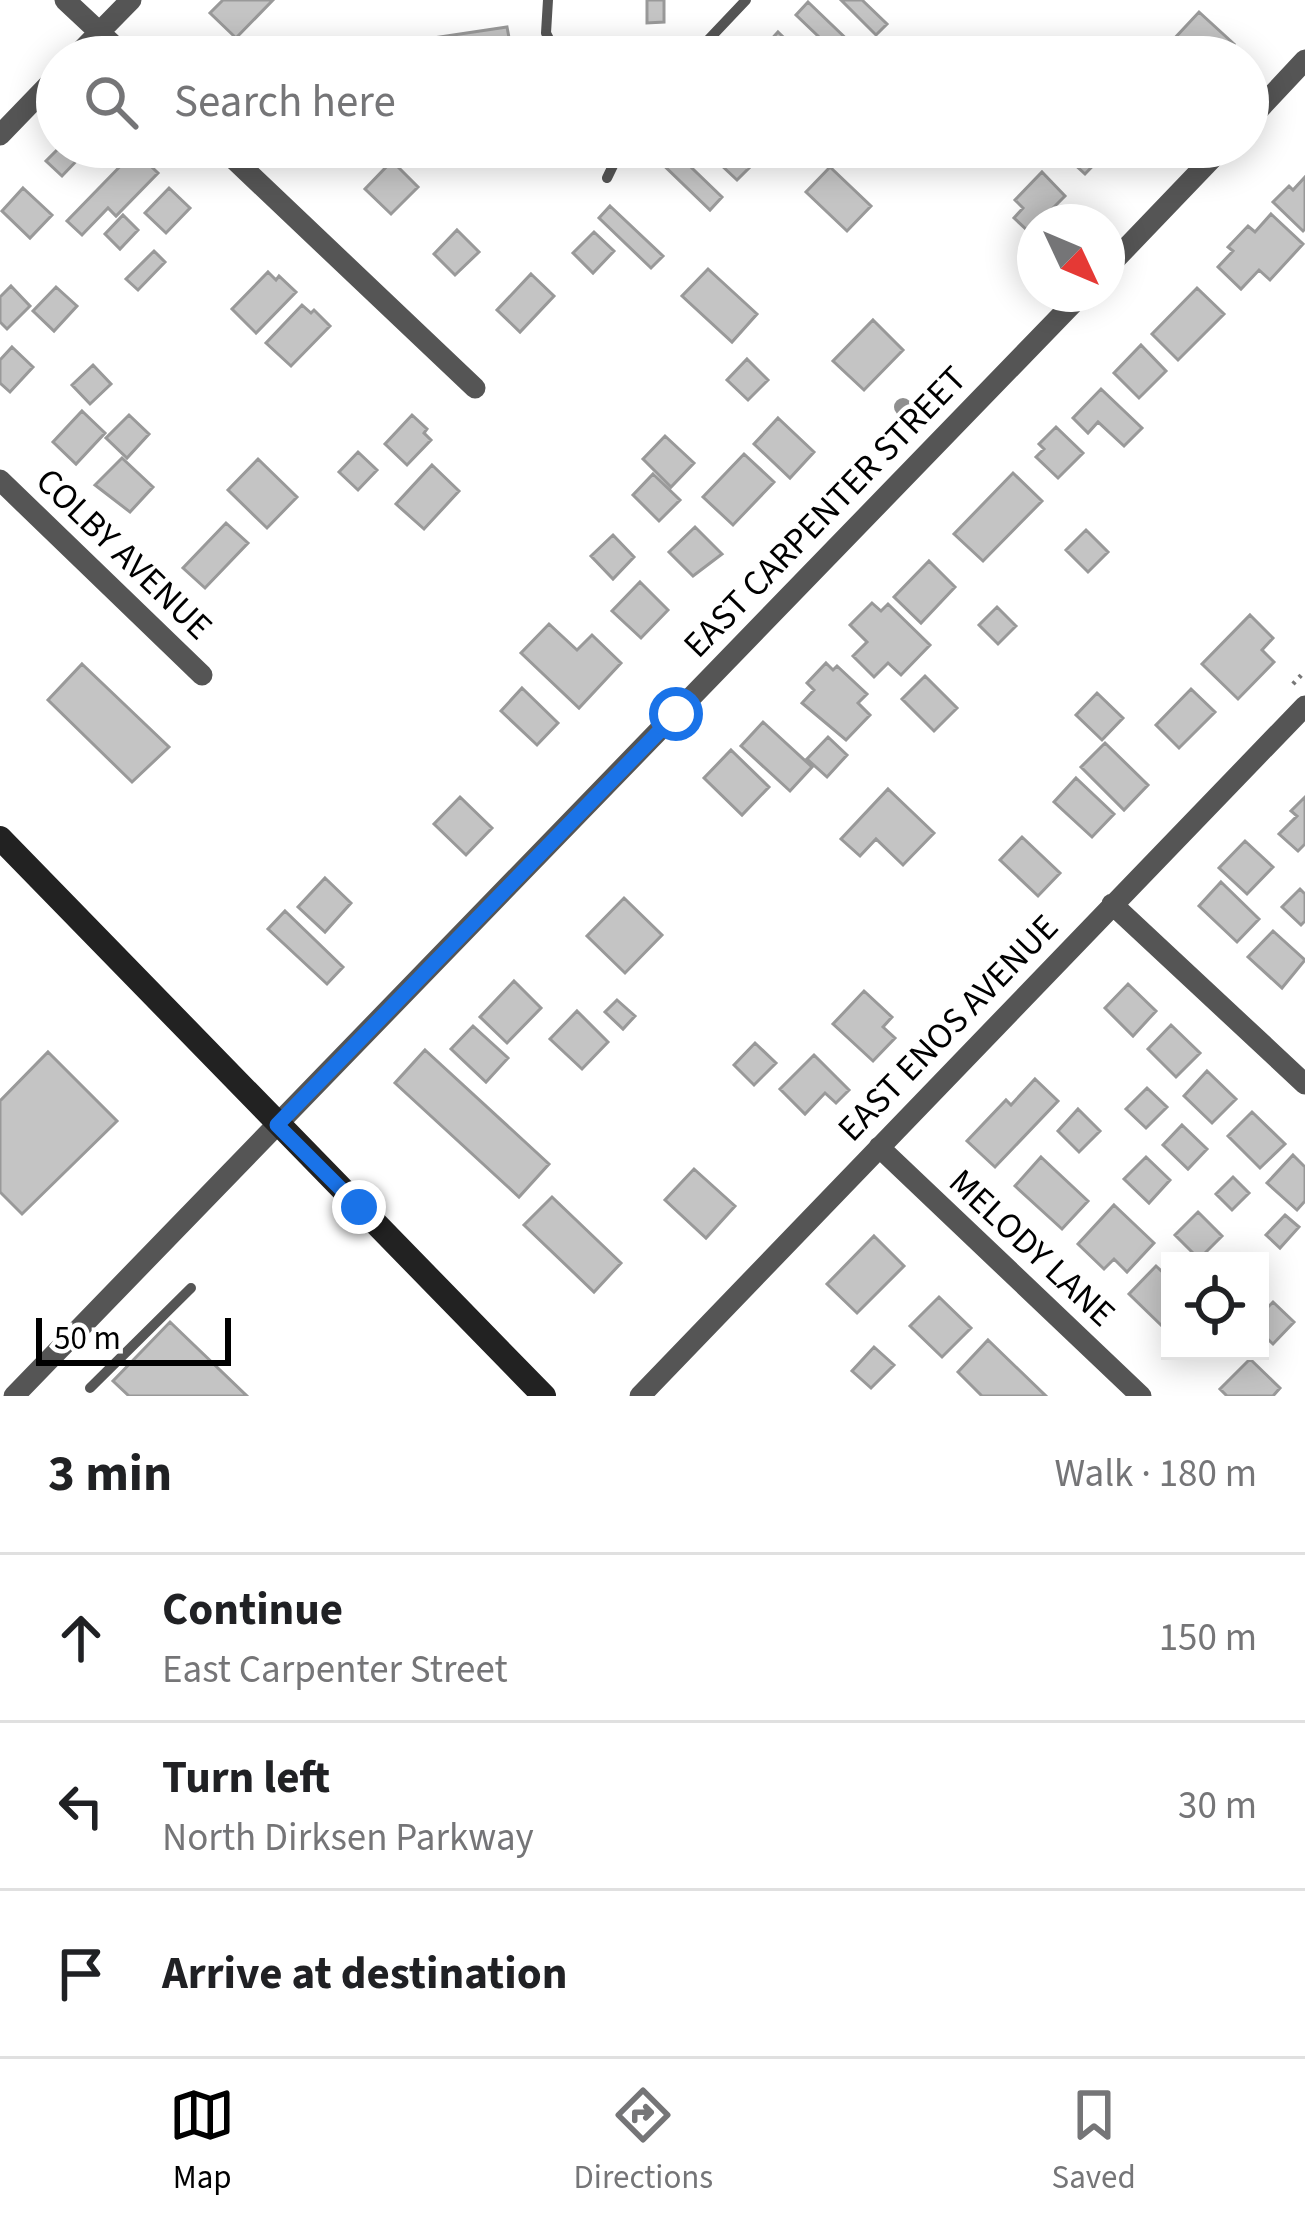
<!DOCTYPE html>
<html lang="en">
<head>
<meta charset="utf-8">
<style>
	body { margin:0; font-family:"Source Sans 3",sans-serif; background:#f2f2f2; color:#202124 }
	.controls { position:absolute; right:36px; bottom:36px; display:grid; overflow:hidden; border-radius:0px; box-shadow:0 6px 30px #0003 }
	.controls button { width:108px; height:108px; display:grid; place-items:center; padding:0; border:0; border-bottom:3px solid #e0e0e0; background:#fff; color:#202124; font:60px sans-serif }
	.compass { position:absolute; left:1017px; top:204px; width:108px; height:108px; border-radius:50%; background:#fff; box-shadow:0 6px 30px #0003; rotate:134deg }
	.scale { position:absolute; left:36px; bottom:30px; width:195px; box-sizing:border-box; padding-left:12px; border:6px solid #000; border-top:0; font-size:33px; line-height:42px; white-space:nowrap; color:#000; -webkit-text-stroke:9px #fff; paint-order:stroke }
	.stop { position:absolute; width:36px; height:36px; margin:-27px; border:9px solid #1a73e8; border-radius:50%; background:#fff }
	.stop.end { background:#1a73e8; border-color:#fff; box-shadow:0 3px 12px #0008 }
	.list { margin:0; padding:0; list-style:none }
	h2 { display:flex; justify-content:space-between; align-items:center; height:156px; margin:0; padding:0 48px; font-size:51px }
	h2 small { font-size:39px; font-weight:400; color:#757577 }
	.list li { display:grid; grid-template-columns:78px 1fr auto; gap:36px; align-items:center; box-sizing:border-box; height:168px; padding:0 48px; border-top:3px solid #e0e0e0 }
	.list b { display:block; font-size:45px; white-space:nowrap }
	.list p { margin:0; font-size:39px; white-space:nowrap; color:#757577 }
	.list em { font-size:39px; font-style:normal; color:#757577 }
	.icon { flex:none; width:66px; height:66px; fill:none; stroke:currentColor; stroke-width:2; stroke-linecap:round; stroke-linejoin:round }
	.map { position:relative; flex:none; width:1305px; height:1396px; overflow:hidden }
	.search { position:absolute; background:#fff; box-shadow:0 6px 30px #0003; left:36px; right:36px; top:36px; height:132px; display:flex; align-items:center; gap:30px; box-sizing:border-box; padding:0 42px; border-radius:66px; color:#757577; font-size:45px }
	.sheet { height:660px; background:#fff }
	nav { display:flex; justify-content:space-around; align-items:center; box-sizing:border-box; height:168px; border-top:3px solid #e0e0e0; background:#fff; font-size:33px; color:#757577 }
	nav a { display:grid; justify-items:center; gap:6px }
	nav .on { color:#000 }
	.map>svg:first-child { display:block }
	.building { fill:#c4c4c4; stroke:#999; stroke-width:3 }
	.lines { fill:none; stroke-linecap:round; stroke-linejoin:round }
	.path { stroke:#777; stroke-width:4.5; stroke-dasharray:3 6; stroke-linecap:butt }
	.lane { stroke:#555; stroke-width:10 }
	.street { stroke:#555; stroke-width:21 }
	.secondary { stroke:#222; stroke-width:24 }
	.tree { fill:#8f8f8f }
	.route { stroke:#1a73e8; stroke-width:15 }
	.labels { text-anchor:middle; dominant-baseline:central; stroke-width:9; stroke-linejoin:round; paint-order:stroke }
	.street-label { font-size:36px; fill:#000; stroke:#fff }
</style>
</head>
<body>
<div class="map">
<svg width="1305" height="1396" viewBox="0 0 1305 1396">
	<rect width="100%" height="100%" fill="#fff"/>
	<!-- building -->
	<path class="building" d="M 223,0 L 273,0 L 236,38 L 210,13 Z
		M 647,0 L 664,0 L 664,22 L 647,23 Z
		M 841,0 L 862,0 L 887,24 L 876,35 Z
		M 808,2 L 857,49 L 849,57 L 840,57 L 796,15 Z
		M 1199,12 L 1234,44 L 1222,57 L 1191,57 L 1173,40 Z
		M 507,27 L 510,43 L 435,54 L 433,38 Z
		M 778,32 L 804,57 L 783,57 L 768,43 Z
		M 60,147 L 107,147 L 95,161 L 85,152 L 62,176 L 46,161 Z
		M 662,147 L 670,147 L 722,197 L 710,210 L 653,155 Z
		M 702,147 L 727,147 L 749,168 L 737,180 Z
		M 1064,147 L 1111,147 L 1085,174 L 1060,151 Z
		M 135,151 L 158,173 L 116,216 L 108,208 L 82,235 L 67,221 Z
		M 392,161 L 418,187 L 391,214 L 365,189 Z
		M 830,167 L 871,206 L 847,231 L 806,192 Z
		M 1042,172 L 1065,196 L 1029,232 L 1014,218 L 1023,208 L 1015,200 Z
		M 1305,177 L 1305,229 L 1303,231 L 1273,202 L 1289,186 L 1293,190 Z
		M 23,188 L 52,215 L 30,238 L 2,211 Z
		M 169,188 L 190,208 L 166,233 L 145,213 Z
		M 610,206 L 663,256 L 651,268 L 599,218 Z
		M 1271,214 L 1303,244 L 1270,280 L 1259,270 L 1241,289 L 1218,267 L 1233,251 L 1228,247 L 1248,226 L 1255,232 Z
		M 123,215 L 138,230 L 120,249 L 105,234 Z
		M 457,230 L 479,252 L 455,275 L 434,254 Z
		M 594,232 L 614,251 L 593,273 L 573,253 Z
		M 154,251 L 165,262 L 138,290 L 126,279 Z
		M 708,269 L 757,314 L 732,342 L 682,296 Z
		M 268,272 L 276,280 L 279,276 L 296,292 L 256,333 L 232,309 Z
		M 531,274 L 554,296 L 520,332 L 497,310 Z
		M 11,286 L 30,306 L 7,329 L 0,322 L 0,297 Z
		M 56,287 L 77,306 L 54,331 L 33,311 Z
		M 1197,288 L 1224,314 L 1178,360 L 1152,334 Z
		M 302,305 L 311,313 L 314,310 L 330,326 L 291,366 L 266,343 Z
		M 873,320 L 903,350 L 864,390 L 833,361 Z
		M 1141,345 L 1166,371 L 1139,398 L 1114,373 Z
		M 12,347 L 33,367 L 10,392 L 0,383 L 0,360 Z
		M 747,359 L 768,380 L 748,400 L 727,380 Z
		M 93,365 L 111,384 L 90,404 L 72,385 Z
		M 1101,389 L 1142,428 L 1124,446 L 1098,422 L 1088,433 L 1073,418 Z
		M 82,411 L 105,433 L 76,464 L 53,442 Z
		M 129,415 L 149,434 L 127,458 L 106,438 Z
		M 412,415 L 427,429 L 424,433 L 431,440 L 407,465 L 385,444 Z
		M 778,418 L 814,452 L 790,478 L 754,444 Z
		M 1056,427 L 1083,453 L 1058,478 L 1036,457 L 1044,449 L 1039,444 Z
		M 665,436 L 694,463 L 671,487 L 643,459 Z
		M 358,452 L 377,470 L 358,490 L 339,472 Z
		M 744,454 L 774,482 L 733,525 L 703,497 Z
		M 122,458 L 153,487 L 130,512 L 95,485 Z
		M 258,459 L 297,497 L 267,528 L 228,490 Z
		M 432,465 L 459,491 L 424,529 L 396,504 Z
		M 1013,473 L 1042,501 L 983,561 L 954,534 Z
		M 653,474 L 680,500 L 659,521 L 633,495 Z
		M 226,523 L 248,543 L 205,588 L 183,568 Z
		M 695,527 L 722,554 L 693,576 L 669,552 Z
		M 1086,530 L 1108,552 L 1088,572 L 1066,550 Z
		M 613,535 L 634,557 L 613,579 L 591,556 Z
		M 929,561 L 955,587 L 921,623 L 894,597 Z
		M 640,582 L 668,610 L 641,638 L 612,611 Z
		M 872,603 L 881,611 L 888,604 L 930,645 L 901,675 L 888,663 L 874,677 L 853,656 L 867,642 L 850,625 Z
		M 997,607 L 1016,626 L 998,644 L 979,625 Z
		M 1250,615 L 1273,638 L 1262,650 L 1274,662 L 1238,699 L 1202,664 Z
		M 549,624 L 577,650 L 592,635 L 621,663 L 579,708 L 521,653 Z
		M 826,663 L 833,670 L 837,666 L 867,694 L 858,703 L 870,715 L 846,740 L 802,703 L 814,690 L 807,683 Z
		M 82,664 L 169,747 L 132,782 L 48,700 Z
		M 925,676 L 957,708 L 934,731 L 902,699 Z
		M 522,688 L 558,723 L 537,745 L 501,711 Z
		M 1191,689 L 1215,712 L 1179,748 L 1156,725 Z
		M 1097,693 L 1123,718 L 1102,740 L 1076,715 Z
		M 763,722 L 812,767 L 790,791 L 741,746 Z
		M 828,737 L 847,755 L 827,777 L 807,759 Z
		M 1105,743 L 1148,785 L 1124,810 L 1081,767 Z
		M 731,750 L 769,787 L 742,815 L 704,778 Z
		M 1076,778 L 1114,814 L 1092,837 L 1054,802 Z
		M 888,789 L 934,833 L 903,865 L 876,839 L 860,856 L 841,839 Z
		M 460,797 L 492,828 L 466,855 L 434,824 Z
		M 1305,797 L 1305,844 L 1298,851 L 1279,834 L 1297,816 L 1291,811 Z
		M 1022,837 L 1060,873 L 1038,896 L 1000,860 Z
		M 1245,841 L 1273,867 L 1247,894 L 1219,868 Z
		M 325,878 L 351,903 L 325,932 L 298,907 Z
		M 1221,882 L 1259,919 L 1237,942 L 1199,906 Z
		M 1300,889 L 1305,894 L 1305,921 L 1301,925 L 1282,907 Z
		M 624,898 L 662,935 L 625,973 L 587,936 Z
		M 285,911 L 343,967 L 327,984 L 268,929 Z
		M 1273,931 L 1305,960 L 1282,988 L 1248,957 Z
		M 514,981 L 541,1008 L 507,1043 L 480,1017 Z
		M 1128,984 L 1156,1011 L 1133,1036 L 1105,1008 Z
		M 864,991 L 892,1017 L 883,1027 L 895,1038 L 873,1061 L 833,1024 Z
		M 617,1000 L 635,1016 L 623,1029 L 605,1012 Z
		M 577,1011 L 608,1042 L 582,1069 L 550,1039 Z
		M 1171,1025 L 1200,1053 L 1176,1077 L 1148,1049 Z
		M 473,1026 L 508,1058 L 486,1082 L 451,1049 Z
		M 755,1043 L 776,1063 L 754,1085 L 734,1065 Z
		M 425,1050 L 549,1164 L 519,1197 L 395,1083 Z
		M 48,1052 L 117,1121 L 22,1214 L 0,1192 L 0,1101 Z
		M 814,1055 L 849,1090 L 836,1103 L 825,1093 L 805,1114 L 780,1089 Z
		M 1207,1071 L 1236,1099 L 1212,1123 L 1184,1096 Z
		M 1035,1079 L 1058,1101 L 995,1167 L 967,1141 L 1006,1100 L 1011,1105 Z
		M 1147,1088 L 1167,1107 L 1146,1128 L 1126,1109 Z
		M 1078,1109 L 1100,1131 L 1079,1152 L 1058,1131 Z
		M 1252,1112 L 1285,1144 L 1260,1168 L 1228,1136 Z
		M 1182,1125 L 1207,1149 L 1188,1169 L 1163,1145 Z
		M 1293,1155 L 1305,1167 L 1305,1201 L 1297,1210 L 1267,1183 Z
		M 1041,1157 L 1088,1201 L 1062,1229 L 1015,1186 Z
		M 1146,1157 L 1170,1180 L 1149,1203 L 1124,1179 Z
		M 694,1169 L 735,1206 L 706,1238 L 665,1200 Z
		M 1233,1177 L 1249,1193 L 1232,1210 L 1216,1194 Z
		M 552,1197 L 621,1263 L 594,1292 L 524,1225 Z
		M 1114,1205 L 1154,1243 L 1127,1272 L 1114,1259 L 1104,1269 L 1078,1244 Z
		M 1198,1212 L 1222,1236 L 1199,1259 L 1175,1235 Z
		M 1285,1215 L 1299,1227 L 1280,1248 L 1266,1235 Z
		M 874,1236 L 904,1266 L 857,1313 L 827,1284 Z
		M 1156,1266 L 1170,1279 L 1170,1320 L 1163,1327 L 1129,1294 Z
		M 939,1297 L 971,1328 L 942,1357 L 910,1326 Z
		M 1273,1302 L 1294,1322 L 1273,1344 L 1260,1332 L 1260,1315 Z
		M 170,1322 L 247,1396 L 129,1396 L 113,1381 Z
		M 988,1340 L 1046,1396 L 982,1396 L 958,1372 Z
		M 874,1347 L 894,1365 L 871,1388 L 852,1371 Z
		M 1250,1359 L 1280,1388 L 1273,1396 L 1227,1396 L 1220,1389 Z"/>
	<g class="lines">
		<!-- path -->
		<path class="path" d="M 1293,684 L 1305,671"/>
		<!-- lane -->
		<path class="lane" d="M 548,0 L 546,33 L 558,57
			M 692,57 L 746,0
			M 607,178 L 622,147
			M 90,1388 L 191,1288"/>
		<!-- street -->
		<path class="street" d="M 65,0 L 126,57
			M 75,57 L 131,0
			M 1248,121 L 1305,60
			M 0,135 L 57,76
			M 221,147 L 475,388
			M 1107,268 L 1223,147
			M 0,480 L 202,675
			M 1112,904 L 1305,1084
			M 879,1147 L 1141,1396
			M 14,1396 L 1082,294
			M 640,1396 L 1305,706"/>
		<!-- secondary -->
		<path class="secondary" d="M 0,838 L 544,1396"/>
	</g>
	<!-- trees -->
	<circle class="tree" cx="903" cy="407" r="9"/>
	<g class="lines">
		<!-- route -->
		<path class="route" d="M 359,1207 L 277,1125 L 676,714"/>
	</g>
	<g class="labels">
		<!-- street labels -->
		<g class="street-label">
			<text transform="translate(825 512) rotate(-46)">EAST CARPENTER STREET</text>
			<text transform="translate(124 554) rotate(44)">COLBY AVENUE</text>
			<text transform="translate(948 1028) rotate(-46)">EAST ENOS AVENUE</text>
			<text transform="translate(1032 1248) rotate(43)">MELODY LANE</text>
		</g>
	</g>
</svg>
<div class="controls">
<button><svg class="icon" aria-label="locate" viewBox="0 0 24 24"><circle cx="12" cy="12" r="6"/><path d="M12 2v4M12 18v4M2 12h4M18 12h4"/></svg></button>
</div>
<svg class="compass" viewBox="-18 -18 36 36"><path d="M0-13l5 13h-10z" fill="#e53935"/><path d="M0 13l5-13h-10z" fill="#757577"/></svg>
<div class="scale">50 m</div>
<div class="stop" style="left:676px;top:714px"></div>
<div class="stop end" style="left:359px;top:1207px"></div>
<div class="search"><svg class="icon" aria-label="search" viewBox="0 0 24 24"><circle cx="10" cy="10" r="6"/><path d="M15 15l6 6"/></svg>Search here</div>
</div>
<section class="sheet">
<h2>3 min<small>Walk · 180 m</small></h2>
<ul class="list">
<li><svg class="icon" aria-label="ahead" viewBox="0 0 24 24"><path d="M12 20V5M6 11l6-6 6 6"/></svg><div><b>Continue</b><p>East Carpenter Street</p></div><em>150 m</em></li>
<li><svg class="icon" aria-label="left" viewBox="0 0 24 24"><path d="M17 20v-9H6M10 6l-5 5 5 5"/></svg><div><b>Turn left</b><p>North Dirksen Parkway</p></div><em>30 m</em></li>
<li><svg class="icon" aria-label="arrive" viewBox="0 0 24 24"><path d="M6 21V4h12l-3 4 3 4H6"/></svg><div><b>Arrive at destination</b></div></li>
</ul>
</section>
<nav>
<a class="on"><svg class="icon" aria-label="map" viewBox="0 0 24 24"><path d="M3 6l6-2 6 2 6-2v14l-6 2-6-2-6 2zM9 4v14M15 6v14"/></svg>Map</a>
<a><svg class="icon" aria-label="directions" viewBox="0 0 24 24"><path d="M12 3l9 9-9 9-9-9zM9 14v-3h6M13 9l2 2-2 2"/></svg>Directions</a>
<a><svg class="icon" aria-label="saved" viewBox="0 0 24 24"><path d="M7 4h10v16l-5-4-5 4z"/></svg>Saved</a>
</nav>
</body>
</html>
